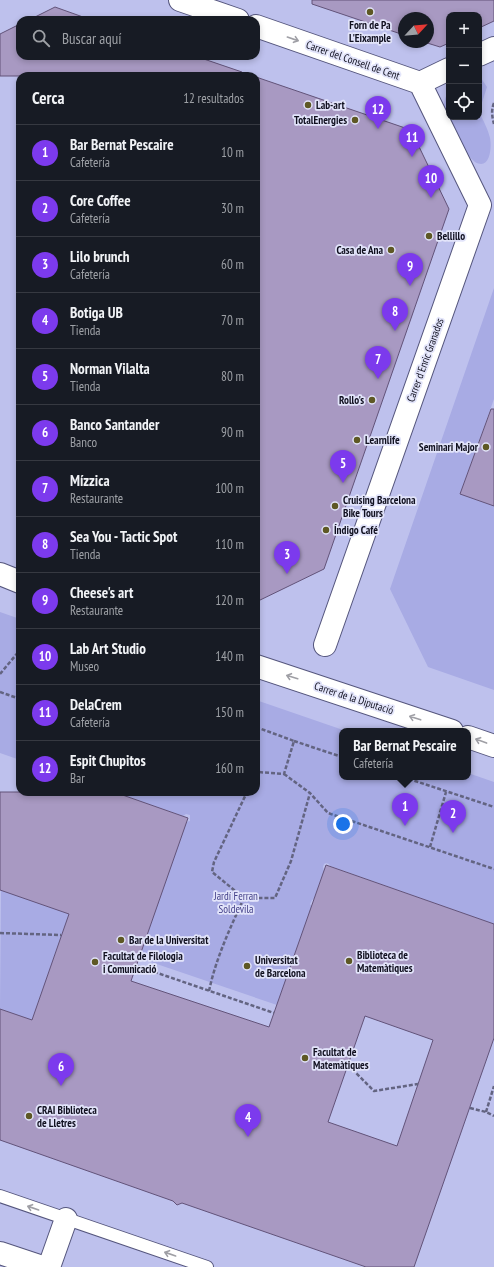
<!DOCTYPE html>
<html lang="es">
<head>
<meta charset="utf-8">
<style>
	body { margin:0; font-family:"PT Sans Narrow",sans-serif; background:#242831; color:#f1f3f6 }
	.controls { position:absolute; right:12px; top:12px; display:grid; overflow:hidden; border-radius:8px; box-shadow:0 2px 6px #0003 }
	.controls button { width:36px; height:36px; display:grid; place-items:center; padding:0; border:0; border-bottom:1px solid #363941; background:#171b24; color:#f1f3f6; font:20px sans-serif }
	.compass { position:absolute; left:398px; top:12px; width:36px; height:36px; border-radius:50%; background:#171b24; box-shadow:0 2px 6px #0003; rotate:64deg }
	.you { position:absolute; left:343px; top:824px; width:14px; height:14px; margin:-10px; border:3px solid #fff; border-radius:50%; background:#1a73e8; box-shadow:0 0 0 6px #1a73e833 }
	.badge { display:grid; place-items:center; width:26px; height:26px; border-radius:50%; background:#7c3aed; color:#fff; font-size:13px; font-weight:700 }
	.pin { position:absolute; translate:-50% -33px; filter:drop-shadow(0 1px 2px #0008) }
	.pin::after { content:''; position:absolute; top:21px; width:14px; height:12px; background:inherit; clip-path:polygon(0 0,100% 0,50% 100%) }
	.popup { position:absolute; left:339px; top:728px; width:132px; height:52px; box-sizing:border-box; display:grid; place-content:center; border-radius:8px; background:#171b24; filter:drop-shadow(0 1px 3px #0005); font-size:13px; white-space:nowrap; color:#9ea1a6 }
	.popup b { font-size:15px; color:#f1f3f6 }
	.popup::after { content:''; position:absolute; left:50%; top:100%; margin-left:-8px; border:8px solid transparent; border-top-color:#171b24 }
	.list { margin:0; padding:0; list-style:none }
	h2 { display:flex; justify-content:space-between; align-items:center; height:52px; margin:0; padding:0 16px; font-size:17px }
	h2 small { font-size:13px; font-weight:400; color:#9ea1a6 }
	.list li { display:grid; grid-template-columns:26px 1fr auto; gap:12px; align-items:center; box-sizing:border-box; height:56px; padding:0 16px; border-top:1px solid #363941 }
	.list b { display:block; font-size:15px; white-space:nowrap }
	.list p { margin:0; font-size:13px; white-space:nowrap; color:#9ea1a6 }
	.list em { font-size:13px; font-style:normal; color:#9ea1a6 }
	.icon { flex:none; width:22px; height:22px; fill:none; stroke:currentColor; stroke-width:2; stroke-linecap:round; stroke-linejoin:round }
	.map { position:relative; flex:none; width:494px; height:1267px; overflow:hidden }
	.search { position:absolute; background:#171b24; box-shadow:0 2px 6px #0003; left:16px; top:16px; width:244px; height:44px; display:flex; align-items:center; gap:10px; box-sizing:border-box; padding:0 14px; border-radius:12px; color:#9ea1a6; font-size:15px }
	.panel { position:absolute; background:#171b24; box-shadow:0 2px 6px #0003; left:16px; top:72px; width:244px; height:724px; border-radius:12px }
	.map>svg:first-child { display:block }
	.green { fill:#a8abe4 }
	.building { fill:#a899c2; stroke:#625379; fill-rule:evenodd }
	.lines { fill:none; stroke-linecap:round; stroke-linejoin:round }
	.lane-casing { stroke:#55567d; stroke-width:14 }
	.street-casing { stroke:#55567d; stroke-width:24 }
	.primary-casing { stroke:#55567d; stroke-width:24 }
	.path { stroke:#636481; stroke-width:2.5; stroke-dasharray:4 2; stroke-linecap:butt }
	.lane { stroke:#fff; stroke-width:12 }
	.street { stroke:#fff; stroke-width:22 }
	.primary { stroke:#fff; stroke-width:22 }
	.oneway { stroke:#9f9fa5 }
	.poi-dot { fill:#5e5824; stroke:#e2e4fa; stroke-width:1.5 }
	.labels { text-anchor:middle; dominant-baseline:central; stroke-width:3.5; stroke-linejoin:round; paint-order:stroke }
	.poi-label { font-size:11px; font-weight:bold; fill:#10101f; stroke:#e2e4fa; text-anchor:start }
	.street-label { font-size:11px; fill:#10101f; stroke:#e2e4fa }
	.park-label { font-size:11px; fill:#444189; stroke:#e2e4fa }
</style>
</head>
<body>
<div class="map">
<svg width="494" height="1267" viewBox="0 0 494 1267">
	<rect width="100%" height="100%" fill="#bec1ed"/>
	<!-- green -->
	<path class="green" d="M 479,75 L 487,87 L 479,112 C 483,120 488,129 490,138 C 492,147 490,171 475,162 C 470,158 464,151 460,146 C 457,141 444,111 444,106 C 444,100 446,95 449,91 L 449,117 L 479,117 Z
		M 494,288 L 494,399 L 460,494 L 494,506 L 494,690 L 428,667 L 390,589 Z
		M 0,612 L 20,619 L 20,760 L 0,753 Z
		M 256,700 L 346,731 L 342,731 L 342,777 L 468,777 L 468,773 L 494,782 L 494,924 L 330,866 L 329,864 L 326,863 L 324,864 L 323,867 L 324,871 L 314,899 L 312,900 L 310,904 L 312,907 L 277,1005 L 139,958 L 186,822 L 190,821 L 190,815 L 186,814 L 183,816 L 114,792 L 256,792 Z
		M 1,890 L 69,914 L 32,1020 L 0,1009 Z"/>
	<!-- building -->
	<path class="building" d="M 312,0 L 494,0 L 494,21 L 479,28 L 479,15 L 449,15 L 449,43 L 440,47 L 424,42 L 428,42 L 428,18 L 404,18 L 404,35 L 312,4 Z
		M 55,7 L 83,17 L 91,20 L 29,20 Z
		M 20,24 L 20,56 L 195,56 L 242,72 L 241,76 L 0,76 L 0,34 Z
		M 256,77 L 411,130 L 449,209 L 324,569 L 256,602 Z
		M 491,409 L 494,409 L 494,506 L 460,494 Z
		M 0,792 L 114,792 L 188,818 L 131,981 L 269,1027 L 326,865 L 494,924 L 494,1038 L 414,1267 L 366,1267 L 182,1203 L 177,1205 L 173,1201 L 0,1140 L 0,1009 L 32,1020 L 69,914 L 0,890 ZM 365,1016 L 433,1040 L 397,1146 L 328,1122 Z"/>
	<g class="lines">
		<defs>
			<path id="lane" d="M 0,1196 L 207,1267"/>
			<path id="street" d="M 180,0 L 238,20
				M 256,26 L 420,83 L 449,69
				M 479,55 L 494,48
				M 0,574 L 20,582
				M 325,645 L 480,205 L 420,83
				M 256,666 L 452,731
				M 468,737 L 494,746"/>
			<path id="primary" d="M 0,1253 L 42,1267
				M 49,1267 L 66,1219"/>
		</defs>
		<!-- lane casing -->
		<use href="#lane" class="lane-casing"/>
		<!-- street casing -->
		<use href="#street" class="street-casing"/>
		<!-- primary casing -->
		<use href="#primary" class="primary-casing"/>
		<!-- path -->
		<path class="path" d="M 494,103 C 491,111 492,116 494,124
			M 0,674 L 20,650
			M 0,692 L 20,699
			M 256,727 L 294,741 L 284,774 L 258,772 L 256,774
			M 294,741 L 342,757
			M 284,774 L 310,793 L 328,813 L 494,869
			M 403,777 L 494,807
			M 430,847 L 446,792
			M 244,898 L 212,872 L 214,862 L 247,792
			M 0,933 L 61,935
			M 137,966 L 274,1013
			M 209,991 C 216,958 230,928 244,898 L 275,898 L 291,861 L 310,793
			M 348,1065 L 374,1091 L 418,1084
			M 470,1108 L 486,1112 L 494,1116
			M 486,1112 L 494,1086"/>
		<!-- lane -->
		<use href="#lane" class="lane"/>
		<!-- street -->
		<use href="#street" class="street"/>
		<!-- primary -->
		<use href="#primary" class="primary"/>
	</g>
	<!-- one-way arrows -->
	<defs><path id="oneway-shaft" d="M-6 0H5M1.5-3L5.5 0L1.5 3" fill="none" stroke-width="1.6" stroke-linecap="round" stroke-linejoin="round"/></defs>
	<g class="oneway">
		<use href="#oneway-shaft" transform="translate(293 39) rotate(19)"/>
		<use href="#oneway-shaft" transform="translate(292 677) rotate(-163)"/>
		<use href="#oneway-shaft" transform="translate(415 718) rotate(-162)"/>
		<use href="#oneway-shaft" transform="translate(481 741) rotate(-160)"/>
		<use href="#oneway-shaft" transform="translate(33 1208) rotate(-161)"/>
		<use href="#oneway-shaft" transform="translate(170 1254) rotate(-161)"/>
	</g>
	<!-- markers -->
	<g class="poi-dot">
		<circle cx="370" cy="12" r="4"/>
		<circle cx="308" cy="105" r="4"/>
		<circle cx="355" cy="120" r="4"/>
		<circle cx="429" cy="236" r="4"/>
		<circle cx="391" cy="250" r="4"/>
		<circle cx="372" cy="400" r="4"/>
		<circle cx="357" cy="440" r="4"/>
		<circle cx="486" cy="447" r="4"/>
		<circle cx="335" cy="506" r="4"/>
		<circle cx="326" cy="530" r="4"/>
		<circle cx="121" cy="940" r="4"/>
		<circle cx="349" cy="961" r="4"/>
		<circle cx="95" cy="962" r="4"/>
		<circle cx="247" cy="966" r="4"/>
		<circle cx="305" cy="1058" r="4"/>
		<circle cx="29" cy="1116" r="4"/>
	</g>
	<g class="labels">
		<!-- poi labels -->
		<g class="poi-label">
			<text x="370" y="25" text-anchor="middle">Forn de Pa<tspan x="370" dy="13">L'Eixample</tspan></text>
			<text x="316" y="105">Lab-art</text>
			<text x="347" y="120" text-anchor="end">TotalEnergies</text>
			<text x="437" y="236">Bellillo</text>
			<text x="383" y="250" text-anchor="end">Casa de Ana</text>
			<text x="364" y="400" text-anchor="end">Rollo's</text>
			<text x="365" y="440">Learnlife</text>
			<text x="478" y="447" text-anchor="end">Seminari Major</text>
			<text x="343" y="500">Cruising Barcelona<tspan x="343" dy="13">Bike Tours</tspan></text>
			<text x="334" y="530">Índigo Café</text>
			<text x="129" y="940">Bar de la Universitat</text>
			<text x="357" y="955">Biblioteca de<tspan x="357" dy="13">Matemàtiques</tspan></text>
			<text x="103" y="956">Facultat de Filologia<tspan x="103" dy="13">i Comunicació</tspan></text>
			<text x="255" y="960">Universitat<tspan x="255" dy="13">de Barcelona</tspan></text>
			<text x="313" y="1052">Facultat de<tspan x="313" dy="13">Matemàtiques</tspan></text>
			<text x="37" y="1110">CRAI Biblioteca<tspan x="37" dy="13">de Lletres</tspan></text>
		</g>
		<!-- street labels -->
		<g class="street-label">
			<text transform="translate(353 60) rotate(19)">Carrer del Consell de Cent</text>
			<text transform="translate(425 360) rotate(-70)">Carrer d'Enric Granados</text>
			<text transform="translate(354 698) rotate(18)">Carrer de la Diputació</text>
		</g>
		<!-- park labels -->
		<g class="park-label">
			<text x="236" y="896">Jardí Ferran<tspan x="236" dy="13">Soldevila</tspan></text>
		</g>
	</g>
</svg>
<div class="controls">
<button>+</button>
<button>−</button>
<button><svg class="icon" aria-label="locate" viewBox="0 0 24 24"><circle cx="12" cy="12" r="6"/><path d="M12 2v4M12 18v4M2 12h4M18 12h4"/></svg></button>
</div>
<svg class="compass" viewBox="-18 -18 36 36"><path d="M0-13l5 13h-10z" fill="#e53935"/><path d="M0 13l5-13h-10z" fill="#9ea1a6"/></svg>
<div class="you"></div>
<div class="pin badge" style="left:405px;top:826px">1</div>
<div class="popup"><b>Bar Bernat Pescaire</b>Cafetería</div>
<div class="pin badge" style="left:453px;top:833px">2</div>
<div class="pin badge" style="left:287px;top:574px">3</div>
<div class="pin badge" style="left:248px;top:1137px">4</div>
<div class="pin badge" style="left:343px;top:483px">5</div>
<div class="pin badge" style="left:61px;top:1086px">6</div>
<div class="pin badge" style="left:378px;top:379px">7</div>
<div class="pin badge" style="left:395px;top:331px">8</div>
<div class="pin badge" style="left:410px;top:286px">9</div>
<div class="pin badge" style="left:431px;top:198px">10</div>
<div class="pin badge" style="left:412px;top:157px">11</div>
<div class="pin badge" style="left:378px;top:129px">12</div>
<div class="search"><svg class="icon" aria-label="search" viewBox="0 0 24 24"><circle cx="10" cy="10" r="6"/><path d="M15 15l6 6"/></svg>Buscar aquí</div>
<section class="panel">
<h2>Cerca<small>12 resultados</small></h2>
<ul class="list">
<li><span class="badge">1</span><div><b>Bar Bernat Pescaire</b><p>Cafetería</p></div><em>10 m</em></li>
<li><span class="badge">2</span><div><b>Core Coffee</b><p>Cafetería</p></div><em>30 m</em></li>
<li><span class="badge">3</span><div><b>Lilo brunch</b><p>Cafetería</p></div><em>60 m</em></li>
<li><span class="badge">4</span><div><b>Botiga UB</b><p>Tienda</p></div><em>70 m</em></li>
<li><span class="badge">5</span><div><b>Norman Vilalta</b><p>Tienda</p></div><em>80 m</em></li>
<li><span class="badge">6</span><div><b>Banco Santander</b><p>Banco</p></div><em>90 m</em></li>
<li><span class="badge">7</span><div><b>Mízzica</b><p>Restaurante</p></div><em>100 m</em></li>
<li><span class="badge">8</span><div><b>Sea You - Tactic Spot</b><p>Tienda</p></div><em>110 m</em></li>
<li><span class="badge">9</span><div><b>Cheese's art</b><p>Restaurante</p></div><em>120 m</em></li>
<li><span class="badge">10</span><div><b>Lab Art Studio</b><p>Museo</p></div><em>140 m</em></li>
<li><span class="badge">11</span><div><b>DelaCrem</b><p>Cafetería</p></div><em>150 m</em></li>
<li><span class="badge">12</span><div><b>Espit Chupitos</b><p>Bar</p></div><em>160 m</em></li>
</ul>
</section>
</div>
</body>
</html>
